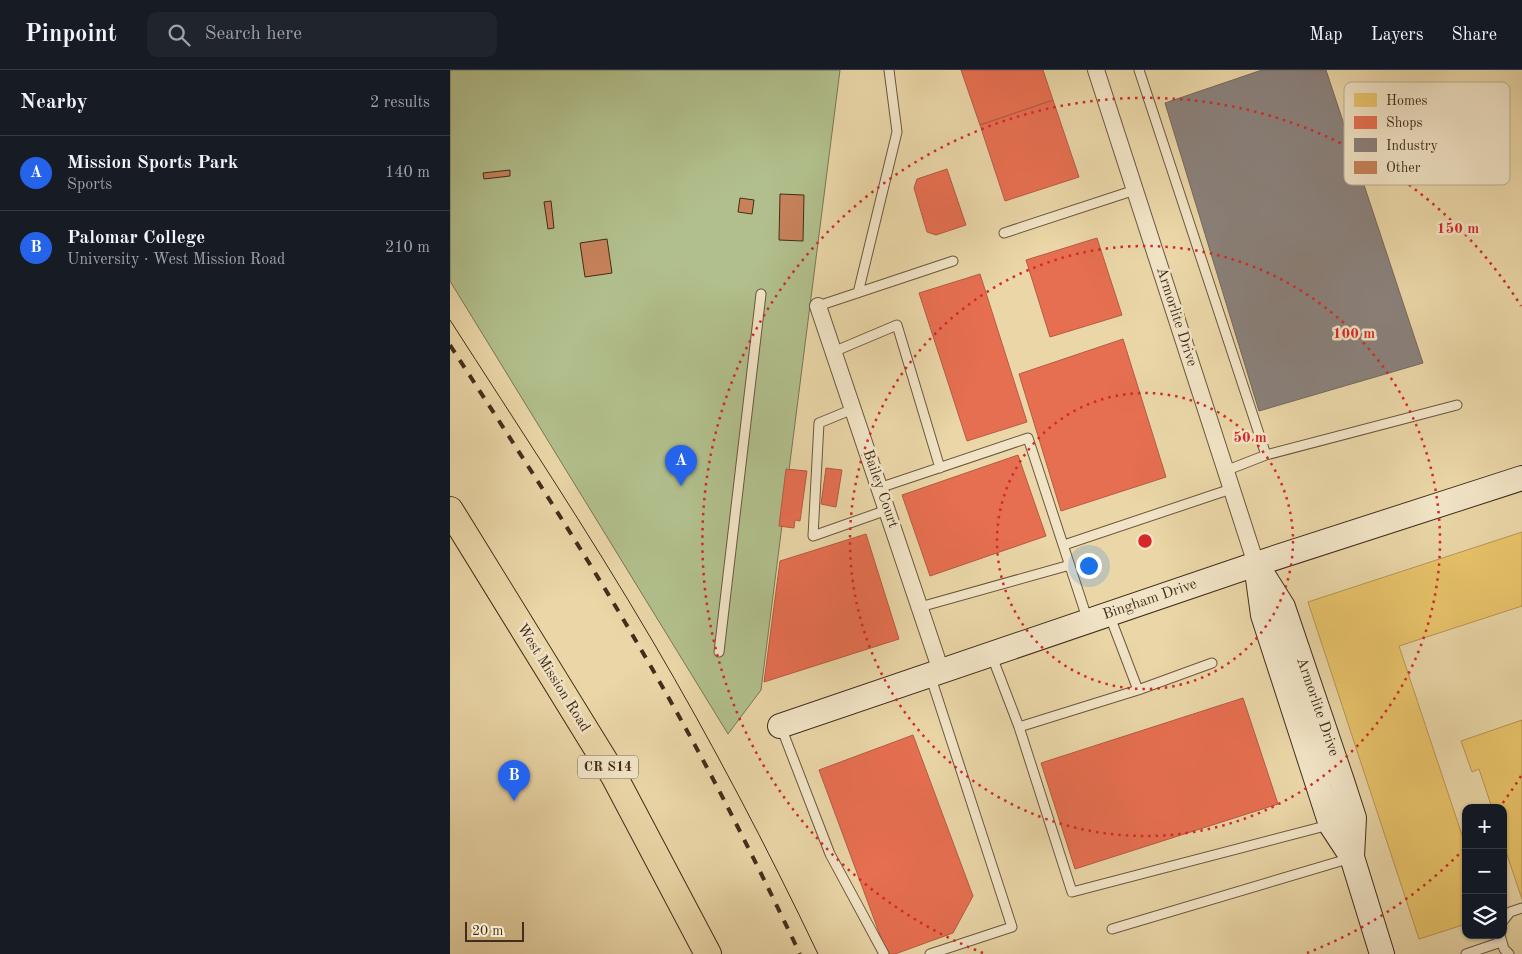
<!DOCTYPE html>
<html lang="en">
<head>
<meta charset="utf-8">
<style>
	body { margin:0; font-family:"Old Standard TT",serif; background:#20242c; color:#f1f3f6 }
	.controls { position:absolute; right:15px; bottom:15px; display:grid; overflow:hidden; border-radius:10px; box-shadow:0 1px 4px #0004 }
	.controls button { width:45px; height:45px; display:grid; place-items:center; padding:0; border:0; border-bottom:1px solid #363941; background:#171b24; color:#f1f3f6; font:25px sans-serif }
	.scale { position:absolute; left:15px; bottom:12px; width:59px; box-sizing:border-box; padding-left:5px; border:2px solid #422d1c; border-top:0; font-size:14px; line-height:18px; white-space:nowrap; color:#422d1c; -webkit-text-stroke:4px #f1e4c6; paint-order:stroke }
	.you { position:absolute; left:638px; top:495px; width:18px; height:18px; margin:-12px; border:4px solid #fff; border-radius:50%; background:#1a73e8; box-shadow:0 0 0 8px #1a73e833 }
	.badge { display:grid; place-items:center; width:32px; height:32px; border-radius:50%; background:#2563eb; color:#fff; font-size:16px; font-weight:700 }
	.pin { position:absolute; translate:-50% -41px; filter:drop-shadow(0 1px 2px #0008) }
	.pin::after { content:''; position:absolute; top:26px; width:18px; height:15px; background:inherit; clip-path:polygon(0 0,100% 0,50% 100%) }
	.list { margin:0; padding:0; list-style:none }
	h2 { display:flex; justify-content:space-between; align-items:center; height:65px; margin:0; padding:0 20px; font-size:21px }
	h2 small { font-size:16px; font-weight:400; color:#9ea1a6 }
	.list li { display:grid; grid-template-columns:32px 1fr auto; gap:15px; align-items:center; box-sizing:border-box; height:75px; padding:0 20px; border-top:1px solid #363941 }
	.list b { display:block; font-size:19px; white-space:nowrap }
	.list p { margin:0; font-size:16px; white-space:nowrap; color:#9ea1a6 }
	.list em { font-size:16px; font-style:normal; color:#9ea1a6 }
	.icon { flex:none; width:28px; height:28px; fill:none; stroke:currentColor; stroke-width:2; stroke-linecap:round; stroke-linejoin:round }
	.map { position:relative; flex:none; width:1072px; height:884px; overflow:hidden }
	header { display:flex; align-items:center; gap:30px; box-sizing:border-box; height:70px; padding:0 25px; background:#171b24; border-bottom:1px solid #363941 }
	header strong { font-size:24px }
	nav { display:flex; gap:28px; margin-inline-start:auto; font-size:18px }
	.search { width:350px; height:45px; background:#20242c; display:flex; align-items:center; gap:12px; box-sizing:border-box; padding:0 18px; border-radius:10px; color:#9ea1a6; font-size:19px }
	main { display:flex }
	aside { flex:1; background:#171b24 }
	.map>svg:first-child { display:block }
	.green { fill:#b1bf8c; stroke:#7a7654 }
	.homes { fill:#e9c46a; stroke:#b79753 }
	.shops { fill:#e76f51; stroke:#b65b41 }
	.industry { fill:#8a817c; stroke:#74685f }
	.building { fill:#c7825a; stroke:#422d1c }
	.lines { fill:none; stroke-linecap:round; stroke-linejoin:round }
	.lane-casing { stroke:#6c573f; stroke-width:11 }
	.street-casing { stroke:#6c573f; stroke-width:18 }
	.secondary-casing { stroke:#422d1c; stroke-width:26 }
	.primary-casing { stroke:#422d1c; stroke-width:28 }
	.lane { stroke:#f1e4c6; stroke-width:9 }
	.street { stroke:#f1e4c6; stroke-width:16 }
	.secondary { stroke:#f1e4c6; stroke-width:24 }
	.primary { stroke:#ead6a7; stroke-width:26 }
	.tram { stroke:#422d1c; stroke-width:1 }
	.rail { stroke:#422d1c; stroke-width:4; stroke-dasharray:9 9; stroke-linecap:butt }
	.ring { fill:none; stroke:#d62828; stroke-width:2.5; stroke-dasharray:2.5 5 }
	.labels { text-anchor:middle; dominant-baseline:central; stroke-width:5; stroke-linejoin:round; paint-order:stroke }
	.shield { fill:#f1e4c6; stroke:#76644f; stroke-width:1 }
	.shield-label { font-size:14px; font-weight:bold; fill:#422d1c }
	.street-label { font-size:15px; fill:#422d1c; stroke:#f1e4c6 }
	.key { fill:#f1e4c6; stroke:#bcad93; stroke-width:1 }
	.key-label { font-size:14px; fill:#422d1c }
	.centre { fill:#d62828; stroke:#f1e4c6; stroke-width:2.5 }
	.ring-label { font-size:15px; text-anchor:middle; font-weight:bold; fill:#d62828; stroke:#f1e4c6; stroke-width:5; stroke-linejoin:round; paint-order:stroke }
</style>
</head>
<body>
<header>
<strong>Pinpoint</strong>
<div class="search"><svg class="icon" aria-label="search" viewBox="0 0 24 24"><circle cx="10" cy="10" r="6"/><path d="M15 15l6 6"/></svg>Search here</div>
<nav><a>Map</a><a>Layers</a><a>Share</a></nav>
</header>
<main>
<aside>
<h2>Nearby<small>2 results</small></h2>
<ul class="list">
<li><span class="badge">A</span><div><b>Mission Sports Park</b><p>Sports</p></div><em>140 m</em></li>
<li><span class="badge">B</span><div><b>Palomar College</b><p>University · West Mission Road</p></div><em>210 m</em></li>
</ul>
</aside>
<div class="map">
<svg width="1072" height="884" viewBox="0 0 1072 884">
	<rect width="100%" height="100%" fill="#ead6a7"/>
	<filter id="stains"><feTurbulence type="fractalNoise" baseFrequency=".004" numOctaves="4"/><feColorMatrix values="0 0 0 0 .2 0 0 0 0 .09 0 0 0 0 .02 0 0 0 .5 -.17"/></filter>
	<radialGradient id="worn" r=".72"><stop offset=".6" stop-color="#630" stop-opacity="0"/><stop offset="1" stop-color="#630" stop-opacity=".3"/></radialGradient>
	<!-- green -->
	<path class="green" d="M 0,0 L 390,0 L 311,620 L 278,664 L 0,211 Z"/>
	<!-- homes -->
	<path class="homes" d="M 1072,462 L 1072,536 L 949,576 L 1016,777 L 1016,854 L 969,869 L 858,532 Z
		M 1072,650 L 1072,829 L 1053,773 L 1053,738 L 1042,738 L 1029,699 L 1022,702 L 1011,671 Z"/>
	<!-- shops -->
	<path class="shops" d="M 511,0 L 593,0 L 603,30 L 530,55 Z
		M 603,30 L 629,107 L 555,131 L 530,55 Z
		M 497,99 L 516,155 L 486,165 L 477,162 L 464,118 L 467,109 Z
		M 647,168 L 672,245 L 600,267 L 576,190 Z
		M 530,204 L 577,352 L 517,371 L 469,223 Z
		M 673,269 L 716,407 L 611,441 L 569,304 Z
		M 568,385 L 596,466 L 480,506 L 452,425 Z
		M 376,398 L 392,400 L 386,437 L 371,434 Z
		M 336,399 L 357,401 L 350,451 L 345,450 L 344,458 L 329,456 Z
		M 416,464 L 449,569 L 314,612 L 330,491 Z
		M 793,628 L 828,734 L 625,799 L 591,693 Z
		M 463,665 L 523,826 L 503,863 L 445,884 L 437,884 L 369,700 Z"/>
	<!-- industry -->
	<path class="industry" d="M 812,0 L 876,0 L 973,293 L 809,341 L 715,33 Z"/>
	<!-- building -->
	<path class="building" d="M 60,100 L 60,106 L 34,109 L 33,103 Z
		M 330,124 L 354,125 L 353,171 L 329,170 Z
		M 290,128 L 304,130 L 302,144 L 288,142 Z
		M 101,131 L 104,158 L 98,159 L 94,132 Z
		M 157,169 L 162,203 L 135,207 L 130,173 Z"/>
	<g class="lines">
		<defs>
			<path id="lane" d="M 689,0 L 816,385
				M 554,163 L 685,120
				M 408,223 L 447,62 L 439,0
				M 368,236 L 503,191
				M 383,282 L 447,255 L 490,398
				M 403,339 L 369,353 L 363,466 L 437,440
				M 775,401 L 816,385 L 1007,335
				M 429,418 L 578,368 L 638,551
				M 614,475 L 781,419
				M 470,537 L 620,495
				M 659,544 L 688,620 L 762,593
				M 269,582 L 311,224
				M 541,584 L 569,657 L 688,620
				M 480,605 L 562,857 L 480,884
				M 331,657 L 380,784 L 434,884
				M 569,657 L 622,822 L 879,755
				M 1053,851 L 1060,842 L 1072,838
				M 662,859 L 901,788
				M 1050,865 L 1054,879 L 1059,884
				M 1016,884 L 1051,872"/>
			<path id="street" d="M 646,0 L 806,494
				M 368,236 L 491,601"/>
			<path id="secondary" d="M 806,494 L 813,545 L 881,755 L 902,787 L 932,884
				M 811,502 L 833,537 L 892,711 L 904,748 L 902,787
				M 330,656 L 806,494 L 1072,408"/>
			<path id="primary" d="M 0,440 L 164,706 L 258,884"/>
		</defs>
		<!-- lane casing -->
		<use href="#lane" class="lane-casing"/>
		<!-- street casing -->
		<use href="#street" class="street-casing"/>
		<!-- secondary casing -->
		<use href="#secondary" class="secondary-casing"/>
		<!-- primary casing -->
		<use href="#primary" class="primary-casing"/>
		<!-- lane -->
		<use href="#lane" class="lane"/>
		<!-- street -->
		<use href="#street" class="street"/>
		<!-- secondary -->
		<use href="#secondary" class="secondary"/>
		<!-- primary -->
		<use href="#primary" class="primary"/>
		<!-- tram -->
		<path class="tram" d="M 0,250 C 68,356 138,461 202,570 C 262,672 317,777 368,884"/>
		<!-- rail -->
		<path class="rail" d="M 0,275 C 74,390 150,505 217,625 C 265,709 308,796 350,884"/>
	</g>
	<!-- distance rings -->
	<g class="ring">
		<circle cx="695" cy="471" r="148"/>
		<circle cx="695" cy="471" r="295"/>
		<path d="M1071 706A443 443 0 0 1 1049 738M1014 779A443 443 0 0 1 857 883M533 883A443 443 0 1 1 1071 236"/>
	</g>
	<g class="labels">
		<!-- shield labels -->
		<rect class="shield" x="128" y="685.5" width="60" height="23" rx="4"/>
		<g class="shield-label">
			<text x="158" y="697">CR S14</text>
		</g>
		<!-- street labels -->
		<g class="street-label">
			<text transform="translate(726 247) rotate(72)">Armorlite Drive</text>
			<text transform="translate(430 419) rotate(71)">Bailey Court</text>
			<text transform="translate(700 530) rotate(-19)">Bingham Drive</text>
			<text transform="translate(103 608) rotate(58)">West Mission Road</text>
			<text transform="translate(867 637) rotate(71)">Armorlite Drive</text>
		</g>
	</g>
	<!-- legend -->
	<rect x="894" y="12" width="166" height="103" rx="8" class="key"/>
	<rect x="904" y="23" width="23" height="14" fill="#e9c46a"/>
	<rect x="904" y="46" width="23" height="13" fill="#e76f51"/>
	<rect x="904" y="68" width="23" height="14" fill="#8a817c"/>
	<rect x="904" y="91" width="23" height="13" fill="#c7825a"/>
	<g class="key-label">
		<text x="936" y="35">Homes</text>
		<text x="936" y="57">Shops</text>
		<text x="936" y="80">Industry</text>
		<text x="936" y="102">Other</text>
	</g>
	<circle cx="695" cy="471" r="8" class="centre"/>
	<g class="ring-label">
		<text x="1008" y="163">150 m</text>
		<text x="904" y="268">100 m</text>
		<text x="800" y="372">50 m</text>
	</g>
	<rect width="100%" height="100%" filter="url(#stains)"/>
	<rect width="100%" height="100%" fill="url(#worn)"/>
</svg>
<div class="controls">
<button>+</button>
<button>−</button>
<button><svg class="icon" aria-label="layers" viewBox="0 0 24 24"><path d="M12 4l9 5-9 5-9-5zM3 14l9 5 9-5"/></svg></button>
</div>
<div class="scale">20 m</div>
<div class="you"></div>
<div class="pin badge" style="left:231px;top:416px">A</div>
<div class="pin badge" style="left:64px;top:731px">B</div>
</div>
</main>
</body>
</html>
